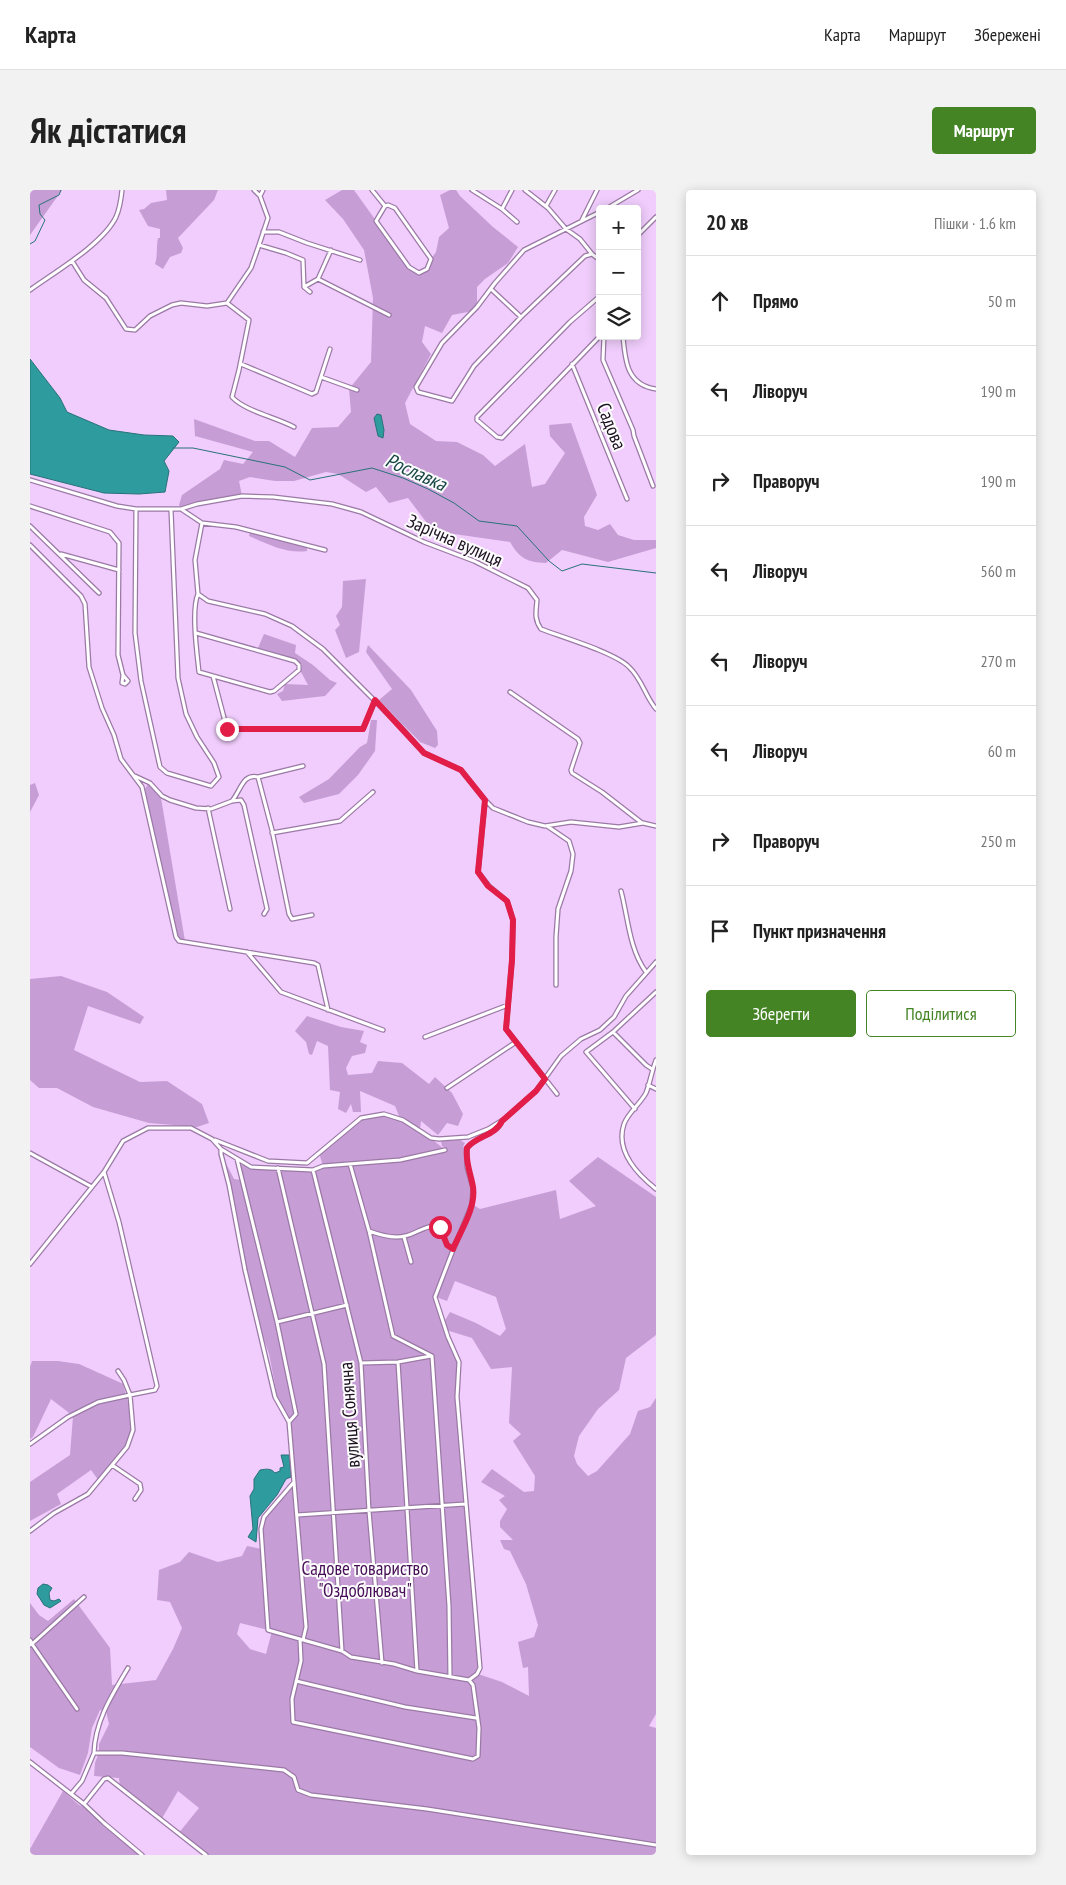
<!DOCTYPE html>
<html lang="uk">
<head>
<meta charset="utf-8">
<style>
	body { margin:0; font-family:"PT Sans Narrow",sans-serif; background:#f2f2f2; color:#222 }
	.controls { position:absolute; right:15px; top:15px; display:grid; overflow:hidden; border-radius:5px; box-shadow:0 2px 12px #0003 }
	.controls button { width:45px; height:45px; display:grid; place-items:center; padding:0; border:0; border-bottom:1px solid #e0e0e0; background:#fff; color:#222; font:25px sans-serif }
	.stop { position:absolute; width:15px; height:15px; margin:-11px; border:4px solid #e11d48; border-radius:50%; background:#fff }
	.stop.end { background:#e11d48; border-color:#fff; box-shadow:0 1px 5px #0008 }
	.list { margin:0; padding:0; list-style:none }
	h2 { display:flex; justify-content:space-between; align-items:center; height:65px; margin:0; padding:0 20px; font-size:21px }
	h2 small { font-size:16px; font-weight:400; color:#767676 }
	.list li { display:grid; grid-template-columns:32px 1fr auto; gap:15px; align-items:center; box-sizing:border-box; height:90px; padding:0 20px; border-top:1px solid #e0e0e0 }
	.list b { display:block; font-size:19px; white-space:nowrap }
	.list em { font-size:16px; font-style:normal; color:#767676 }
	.actions { display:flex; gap:10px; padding:15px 20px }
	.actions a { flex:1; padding:11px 0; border:1px solid #448425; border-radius:5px; text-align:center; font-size:18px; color:#448425 }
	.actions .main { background:#448425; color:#fff }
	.icon { flex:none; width:28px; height:28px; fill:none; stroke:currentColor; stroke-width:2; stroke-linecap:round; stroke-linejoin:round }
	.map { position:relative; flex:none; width:626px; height:1665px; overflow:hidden; border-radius:5px }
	header { display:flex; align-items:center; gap:30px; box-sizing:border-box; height:70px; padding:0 25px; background:#fff; border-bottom:1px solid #e0e0e0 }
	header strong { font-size:24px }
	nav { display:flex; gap:28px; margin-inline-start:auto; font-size:18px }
	.intro { display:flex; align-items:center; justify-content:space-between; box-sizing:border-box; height:120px; padding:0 30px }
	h1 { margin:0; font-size:35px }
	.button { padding:12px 22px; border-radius:5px; background:#448425; color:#fff; font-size:18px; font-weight:700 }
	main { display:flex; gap:30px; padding:0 30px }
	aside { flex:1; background:#fff; border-radius:5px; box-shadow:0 2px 12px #0003 }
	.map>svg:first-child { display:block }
	.green { fill:#c79dd6; fill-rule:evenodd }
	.water { fill:#2e9b9e; stroke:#297278 }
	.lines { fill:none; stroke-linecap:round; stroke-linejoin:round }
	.stream { stroke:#297278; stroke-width:1 }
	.minor-casing { stroke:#9a7aa5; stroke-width:5.5 }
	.minor { stroke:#fff; stroke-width:3 }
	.route { stroke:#e11d48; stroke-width:6 }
	.labels { text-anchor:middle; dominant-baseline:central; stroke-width:4; stroke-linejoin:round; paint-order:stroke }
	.street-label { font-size:19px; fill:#1d1121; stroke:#fcfcfc }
	.park-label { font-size:19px; fill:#460e56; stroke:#fcfcfc }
	.water-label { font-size:20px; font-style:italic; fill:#174647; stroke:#fcfcfc }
</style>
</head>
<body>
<header>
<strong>Карта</strong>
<nav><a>Карта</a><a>Маршрут</a><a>Збережені</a></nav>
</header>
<div class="intro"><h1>Як дістатися</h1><a class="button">Маршрут</a></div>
<main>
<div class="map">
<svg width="626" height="1665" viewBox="0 0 626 1665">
	<rect width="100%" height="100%" fill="#f0cdfc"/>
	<!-- green -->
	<path class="green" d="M 0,0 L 32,0 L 0,45 Z
		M 136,0 L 188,0 L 184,10 L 148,48 L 153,58 L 151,63 L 140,67 L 133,79 L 125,74 C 128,65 126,57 128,48 L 130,48 L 130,39 L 118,36 L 109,20 L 114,19 L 121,13 L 137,10 Z
		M 312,0 L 324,0 L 379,77 L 389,83 L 397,79 L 401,69 L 406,62 L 409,47 L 419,38 L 410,5 L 420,0 L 426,0 L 430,6 L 463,37 L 488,57 L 478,73 L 455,89 L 447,97 L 447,117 L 443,121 L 422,125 L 412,143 L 395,136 L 392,152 L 401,164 L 375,213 L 380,234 L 406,251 L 427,252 L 453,265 L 465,276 L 495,254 L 502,297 L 515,294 L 535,263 L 520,246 L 519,235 L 541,233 L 567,305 L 554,327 L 555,336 L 568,340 L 580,334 L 588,345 L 604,350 L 626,350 L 626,358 L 578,372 L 532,360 L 516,373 C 497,372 490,369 480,352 L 403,341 L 378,308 L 359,313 L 346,297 L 336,302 L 308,284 L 296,282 L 264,291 L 245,291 L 220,287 L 209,291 L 212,306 L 167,314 L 151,319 L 149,315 L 152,305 L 190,279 L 194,270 L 213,274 L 223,262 L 165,246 L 164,229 L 225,251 L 239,251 L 265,267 L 282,238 L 308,237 L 321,222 L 319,199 L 341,172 L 343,108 L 334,60 L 313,29 L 295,10 Z
		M 220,342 L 277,357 L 277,361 C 257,364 238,354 219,346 Z
		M 336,389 L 329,462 L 316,468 L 305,440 L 310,435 L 306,426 L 312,417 L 313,391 Z
		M 234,444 L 266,455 L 265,463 L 283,475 L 300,490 L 307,493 L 295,506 L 252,511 L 247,504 L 253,501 L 255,494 L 278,495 L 271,482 L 272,474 L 265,469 L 228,458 Z
		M 338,455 L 381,500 L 407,541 L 408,555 L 405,558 L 390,552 L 349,510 L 362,499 L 336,462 Z
		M 341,530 L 347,530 L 345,561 L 328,585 L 309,604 L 274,613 L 269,607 L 299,589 L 330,557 L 337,553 Z
		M 5,593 L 9,605 L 0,622 L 0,595 Z
		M 118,594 L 131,608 L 155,751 L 146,751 L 115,599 Z
		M 31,786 L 77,802 L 114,827 L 110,834 L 58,816 L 44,860 L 110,892 L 137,891 L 172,914 L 179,933 L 167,937 L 119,933 L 63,917 L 27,898 L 9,898 L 0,890 L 0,789 Z
		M 277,826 L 311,837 L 334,841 L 330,852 L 337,855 L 335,863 L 322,866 L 316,878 L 318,885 L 342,883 L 348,871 L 372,873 L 399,894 L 405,887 L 422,903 L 433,924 L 428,936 L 417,933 L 408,945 L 391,931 L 390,939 L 369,926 L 365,916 L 330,901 L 331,922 L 323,922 L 321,914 L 316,923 L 308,919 L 310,902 L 300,900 L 298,856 L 287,851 L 282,865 L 279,864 L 276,852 L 265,841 Z
		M 354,924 C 378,932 397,944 415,960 L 417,959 L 412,956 L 411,951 L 430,950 L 435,953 L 433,957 L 438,956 L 437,977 L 443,998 L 442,1014 L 450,1019 L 526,1000 L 530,1029 L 566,1016 L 539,991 L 568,967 L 626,1007 L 626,1145 L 596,1168 L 589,1200 L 568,1219 L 549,1246 L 544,1266 L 547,1274 L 558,1286 L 567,1281 L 600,1244 L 608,1221 L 620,1217 L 626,1208 L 626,1524 L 619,1536 L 626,1538 L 626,1665 L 176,1665 L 148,1644 L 169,1618 L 148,1601 L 131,1630 L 90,1598 L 89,1588 L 64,1586 L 65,1573 L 69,1562 L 69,1554 L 79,1534 L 76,1521 L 70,1520 L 62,1538 L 58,1563 L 50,1585 L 29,1578 L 0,1557 L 0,1413 L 9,1425 L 18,1431 L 44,1409 L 80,1458 L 82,1495 L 126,1490 L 143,1459 L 152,1438 L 140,1412 L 127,1410 L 129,1380 L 150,1372 L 159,1362 L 188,1372 L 212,1366 L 217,1356 L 232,1359 L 231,1339 L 234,1327 L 264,1292 L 259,1232 L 254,1226 L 247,1205 L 239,1164 L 226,1127 L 191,964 L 204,989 L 212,990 L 210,978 L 213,973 L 221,977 L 283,980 L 293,976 L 289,963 L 331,928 ZM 425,1091 L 466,1107 L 476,1139 L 470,1146 L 446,1133 L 420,1122 L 414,1132 L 406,1107 L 417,1111 ZM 416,1140 L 442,1148 L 461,1179 L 482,1177 L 479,1233 L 491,1244 L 483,1251 L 505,1286 L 504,1301 L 494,1302 L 462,1279 L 451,1292 L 475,1306 L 469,1310 L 477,1319 L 470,1331 L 470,1337 L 483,1350 L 470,1350 L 474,1359 L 480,1361 L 496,1394 L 508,1435 L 504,1447 L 488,1452 L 493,1478 L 498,1477 L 499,1506 L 472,1492 L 448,1484 L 450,1478 L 427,1207 L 429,1172 ZM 210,1433 L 242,1441 L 236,1464 L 220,1459 L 207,1444 Z
		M 2,1171 L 28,1171 L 49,1174 L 89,1192 L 93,1194 L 98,1212 L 101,1213 L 103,1227 L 100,1253 L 69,1291 L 61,1280 L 27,1304 L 31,1314 L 0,1331 L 0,1292 L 40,1265 L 43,1226 L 21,1209 L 3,1247 L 0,1249 L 0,1177 Z
		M 33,1601 L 49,1615 L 58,1618 L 112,1665 L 0,1665 L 0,1659 Z"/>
	<!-- water -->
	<path class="water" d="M 0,169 L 30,208 L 37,222 L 79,240 L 114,245 L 143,246 L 149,252 L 134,271 L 139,281 L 135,302 L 109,304 L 74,303 L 0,284 Z
		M 347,224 L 351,225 L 354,240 L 353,248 L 348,246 L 344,228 Z
		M 251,1265 L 259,1265 L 261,1287 L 256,1289 L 247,1305 L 228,1328 L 226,1352 L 218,1347 L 223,1339 L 220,1306 L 224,1299 L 224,1289 L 230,1280 C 236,1279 241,1278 245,1283 L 250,1281 L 250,1278 L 254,1277 Z
		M 13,1394 L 18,1395 L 22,1398 L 19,1403 L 20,1410 L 24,1411 L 29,1409 L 31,1411 L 20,1418 L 14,1415 L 7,1404 L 8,1398 Z"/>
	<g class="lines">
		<!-- stream -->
		<path class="stream" d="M 0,54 L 5,51 L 15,30 L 10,24 L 9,15 L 29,5 L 31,0
			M 143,258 L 163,258 L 255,277 L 280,290 L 342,278 L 373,288 L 398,299 L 424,313 L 449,331 L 487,336 L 519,371 L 532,381 L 552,374 L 626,383"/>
		<defs>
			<path id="minor" d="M 224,0 L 230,6
				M 342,0 L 355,16
				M 442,0 L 472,19
				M 482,0 L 472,19 L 487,32
				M 495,0 L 518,18 L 536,39 L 550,49 L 562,64 L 570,70
				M 358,15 L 365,18 L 401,69 L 397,79 L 389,83 L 379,77 L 346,31 L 355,16 Z
				M 516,16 L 525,0
				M 576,19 L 608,0
				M 552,30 L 567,0
				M 233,42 L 249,42 L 277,53 L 330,70
				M 607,46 L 626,27
				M 229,55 L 256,63 L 273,70 L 274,97 L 280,102
				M 562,64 L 555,66 L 491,127 L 444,176 L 422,211 L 388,202 L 386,197 L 412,153 L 447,117 L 465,93 L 494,60 L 570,22
				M 42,71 L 54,90 L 76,108 L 96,139 L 105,140 L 120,126 L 142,115 L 151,113 L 177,116 L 197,113 L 221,78 L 229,55 L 238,28 L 230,6 L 233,0
				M 288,89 L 301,60
				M 274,97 L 288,89 L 359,125
				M 461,99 L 491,127
				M 0,100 C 25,82 73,54 86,27 C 90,18 91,10 92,0
				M 570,106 L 540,132 L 447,227 L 447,230 L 467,247 L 472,248 L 570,146
				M 197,113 L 219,130 L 209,180 L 202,207 C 215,221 245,227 264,237
				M 574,146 L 573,170 L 603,240 L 604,246 L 623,296
				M 593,146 C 595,171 597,195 626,199
				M 211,174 L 282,204 L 286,202 L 300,159
				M 542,174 L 597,309
				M 291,187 L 327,200
				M 0,290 L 87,316 L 106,319 L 151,319 L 172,333 L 165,370 L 168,404 L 178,411 L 235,424 L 262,436 L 293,459 L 370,536 L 394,563 L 431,580 L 455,610 L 463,618 L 498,632 L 515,636 L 541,632 L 589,637 L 613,633 L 626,636
				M 0,316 L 80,342 L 89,353 L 88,465 L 93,485 L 92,493 L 95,494 L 98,491 L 93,485
				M 106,319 L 105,443 L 111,491 L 130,577 L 137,583 L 181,596 L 189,587 L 184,573 L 167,547 L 156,524 L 148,488 L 141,320
				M 151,319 L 167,314 L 212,306 L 243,307 L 302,314 L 331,322 L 394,352 L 444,371 L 498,398 L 507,410 C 506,422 504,429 511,439 C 532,447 586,463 599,477 C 612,489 615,506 626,519
				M 172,333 L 206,337 L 295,360
				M 0,336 L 69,403
				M 0,355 L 51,406 L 55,414 L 59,477 L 72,518 L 84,545 L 91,569 L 112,597 L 146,747 L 149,751 L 284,773 L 288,775 L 298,820
				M 31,364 L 89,380
				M 166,443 L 265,471 L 269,475 L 269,480 L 244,501 L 240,502 L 169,482 C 167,463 161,420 168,404
				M 183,486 L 197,539 L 333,539 L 345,511
				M 480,502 L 548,549 L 550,553 L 541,580 L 542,583 L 572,602 L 612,633
				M 105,586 L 120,593 L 132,606 L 140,610 L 166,618 L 181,619 L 202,611 L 211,610 L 214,615 L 237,719 L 234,724
				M 228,587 L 273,576
				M 202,611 C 211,600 213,583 228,587 L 242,640 L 259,724 L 262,729 L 282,725
				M 455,611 L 448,682 L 459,696 L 477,711 L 483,730 L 482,770 L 476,839 L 527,904
				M 178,618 L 200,719
				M 517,636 L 539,651 L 543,664 L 541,681 L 528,719 L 526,747 L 526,795
				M 242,643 L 310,631 L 343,602
				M 591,701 C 598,727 599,759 616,782
				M 217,762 L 251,802 L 353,840
				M 583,842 L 616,875 L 622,879
				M 395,847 L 478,815
				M 626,870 C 622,880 620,893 616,903 C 610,914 598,923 594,934 C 585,961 607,984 626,999
				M 618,895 L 626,899
				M 417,898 L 486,852
				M 605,919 L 556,862 L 583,842 L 626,802
				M 185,950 L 238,971 L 277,973 L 331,928 L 354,924 L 373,930 L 401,948 L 409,949 L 438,947 L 458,939 L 471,931
				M 191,959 L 191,964 L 199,995 L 215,1080 L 245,1207 L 259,1232
				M 0,963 L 62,997
				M 207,969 L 247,1132 L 266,1224 L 259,1232 L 276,1437 L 273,1450
				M 320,974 L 339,1041 L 363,1146 L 402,1166 L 419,1416 L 420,1487
				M 248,978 L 294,1174 L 312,1461
				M 283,980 L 331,1173 L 339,1321 L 352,1473
				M 339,1041 C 350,1045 363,1049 375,1046 C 386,1044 398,1033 410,1037 L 417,1055 L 423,1059
				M 374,1047 L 381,1072
				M 0,1074 L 74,982 L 93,951 L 118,938 L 161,938 L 182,949 L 191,959 L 221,977 L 283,980 L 293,976 L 370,970 L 415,960
				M 247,1132 L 317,1115
				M 368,1172 L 387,1481
				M 331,1173 L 368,1172 L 401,1166
				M 0,1254 L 38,1227 L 68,1212 L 100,1205 L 94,1190 L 88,1181
				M 82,1275 L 110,1294 L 111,1300 L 105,1309
				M 264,1292 L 234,1327 L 231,1339 L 238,1440 L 312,1461 L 321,1467 L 364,1474 L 387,1481 L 439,1490 L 447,1484 L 450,1478 L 427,1207 L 429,1172 L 418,1147 L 405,1107 L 423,1060 L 442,1014 L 443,998 L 437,977 L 437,958 C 446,946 466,946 472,931 L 506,901 L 531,866 L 551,849 L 570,840 L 584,827 L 596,806 L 626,772
				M 267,1325 L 435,1314
				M 0,1341 L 24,1323 L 58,1304 L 97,1257 L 103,1240 L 100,1205 L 125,1200 L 127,1196 L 89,1032 L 74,982
				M 270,1449 L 271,1471 L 262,1509 L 263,1532 L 443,1569 L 448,1566 L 449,1538 L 443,1495 L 439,1490
				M 0,1450 L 2,1454 L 54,1407
				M 0,1455 L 2,1454 L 47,1519
				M 266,1491 L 375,1517 L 446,1528
				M 64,1563 C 65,1531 82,1505 98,1478
				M 0,1572 L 54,1614 L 74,1633 L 112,1665
				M 41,1604 L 52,1591 L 64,1563 L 92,1563 L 254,1580 L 264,1587 L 268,1600 L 281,1605 L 397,1619 L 626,1655
				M 54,1614 L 74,1589 L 78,1588 L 176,1665"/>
		</defs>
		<!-- minor casing -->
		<use href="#minor" class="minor-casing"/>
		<!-- minor -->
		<use href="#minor" class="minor"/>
	</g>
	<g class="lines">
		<!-- route -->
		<path class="route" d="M 197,539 L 333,539 L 345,510 L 394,563 L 431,580 L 455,610 L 448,682 L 458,696 L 477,711 L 483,730 L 482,770 L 476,839 L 515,889 L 506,901 L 472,931 C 465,946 446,946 437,958 C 435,972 441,984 443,997 C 446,1018 431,1040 423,1059 L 417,1055 L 410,1037"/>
	</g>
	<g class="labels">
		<!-- street labels -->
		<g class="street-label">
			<text transform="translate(582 236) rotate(68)">Садова</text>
			<text transform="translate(425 350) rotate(24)">Зарічна вулиця</text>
			<text transform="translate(319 1225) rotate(-94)">вулиця Сонячна</text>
		</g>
		<!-- park labels -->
		<g class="park-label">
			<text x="335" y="1378">Садове товариство<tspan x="335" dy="22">"Оздоблювач"</tspan></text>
		</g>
		<!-- water labels -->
		<g class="water-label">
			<text transform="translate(386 282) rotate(24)">Рославка</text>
		</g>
	</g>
</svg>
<div class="controls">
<button>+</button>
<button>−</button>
<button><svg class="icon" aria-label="layers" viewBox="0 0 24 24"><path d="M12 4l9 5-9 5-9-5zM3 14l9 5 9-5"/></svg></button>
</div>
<div class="stop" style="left:410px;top:1037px"></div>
<div class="stop end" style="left:197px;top:539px"></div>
</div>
<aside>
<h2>20 хв<small>Пішки · 1.6 km</small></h2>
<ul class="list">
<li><svg class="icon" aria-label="ahead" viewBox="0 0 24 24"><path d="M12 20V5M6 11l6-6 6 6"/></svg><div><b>Прямо</b></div><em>50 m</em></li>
<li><svg class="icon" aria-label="left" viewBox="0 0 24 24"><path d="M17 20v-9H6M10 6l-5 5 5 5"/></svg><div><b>Ліворуч</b></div><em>190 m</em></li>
<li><svg class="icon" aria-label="right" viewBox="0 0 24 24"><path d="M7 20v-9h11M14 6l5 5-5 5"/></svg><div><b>Праворуч</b></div><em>190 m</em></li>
<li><svg class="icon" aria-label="left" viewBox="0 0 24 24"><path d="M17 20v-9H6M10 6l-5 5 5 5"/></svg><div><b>Ліворуч</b></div><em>560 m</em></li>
<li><svg class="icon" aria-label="left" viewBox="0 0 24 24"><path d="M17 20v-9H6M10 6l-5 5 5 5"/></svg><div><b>Ліворуч</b></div><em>270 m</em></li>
<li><svg class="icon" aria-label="left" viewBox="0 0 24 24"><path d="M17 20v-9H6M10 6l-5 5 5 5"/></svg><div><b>Ліворуч</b></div><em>60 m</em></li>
<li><svg class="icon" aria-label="right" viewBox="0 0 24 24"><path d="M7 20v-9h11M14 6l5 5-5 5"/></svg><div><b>Праворуч</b></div><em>250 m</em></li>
<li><svg class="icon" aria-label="arrive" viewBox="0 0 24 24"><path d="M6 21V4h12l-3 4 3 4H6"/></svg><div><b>Пункт призначення</b></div></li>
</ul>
<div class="actions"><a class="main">Зберегти</a><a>Поділитися</a></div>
</aside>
</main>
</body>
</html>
